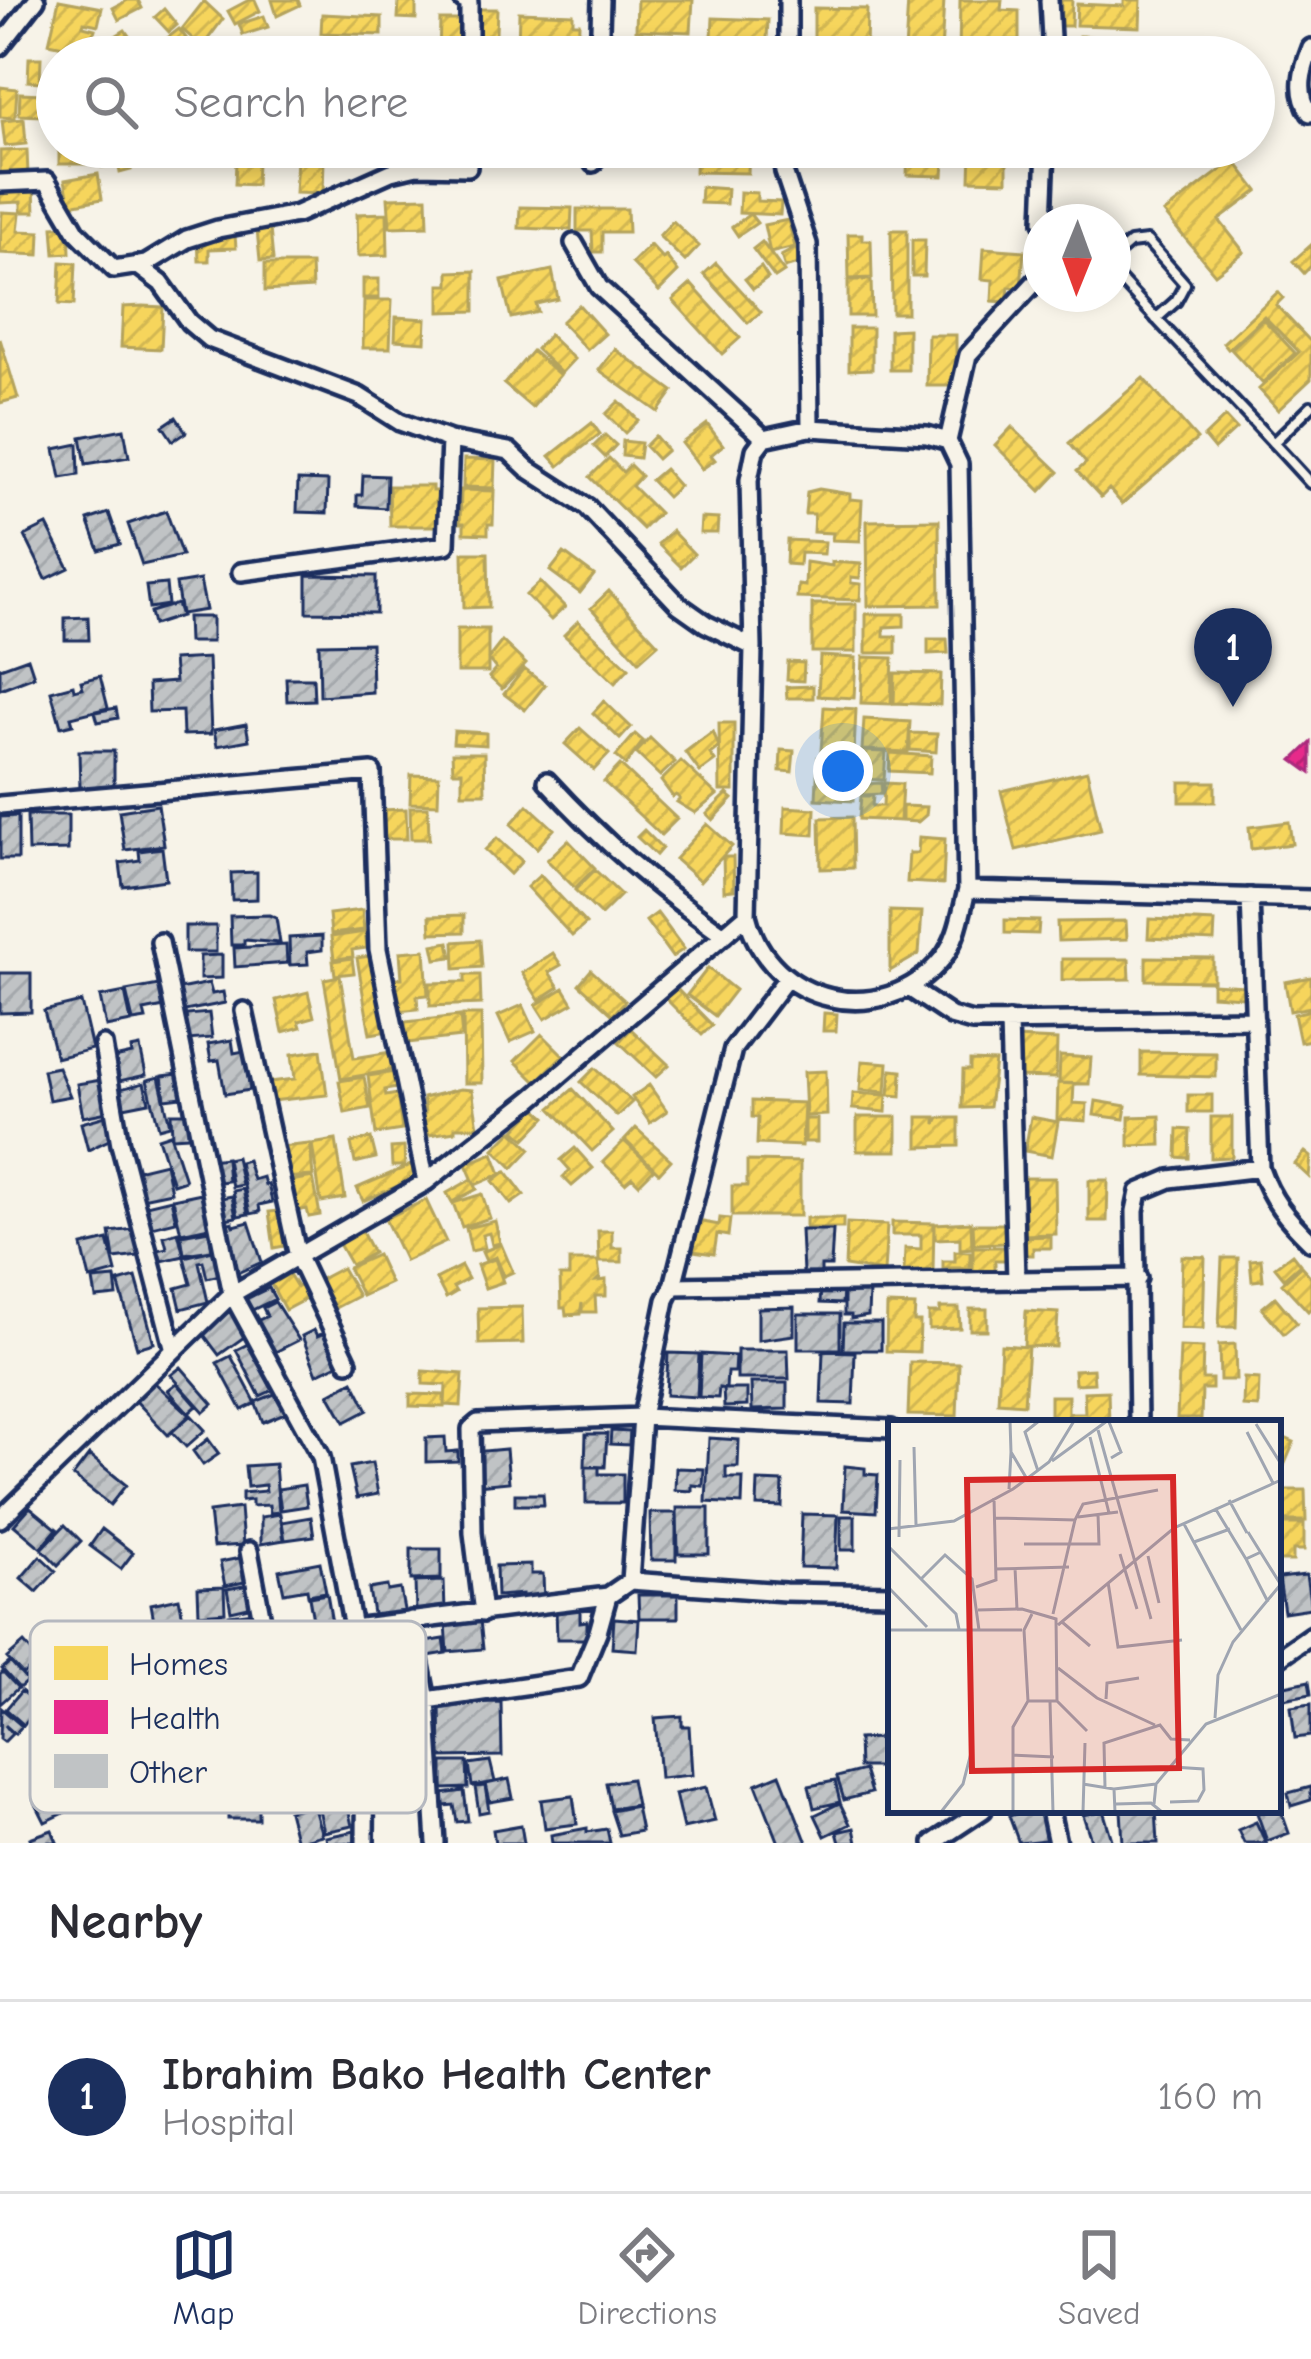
<!DOCTYPE html>
<html lang="en">
<head>
<meta charset="utf-8">
<style>
	body { margin:0; font-family:"Comic Neue",sans-serif; background:#f7f7f7; color:#2b2b33 }
	.compass { position:absolute; left:1023px; top:204px; width:108px; height:108px; border-radius:50%; background:#fff; box-shadow:0 6px 18px #0003; rotate:181deg }
	.you { position:absolute; left:843px; top:771px; width:42px; height:42px; margin:-30px; border:9px solid #fff; border-radius:50%; background:#1a73e8; box-shadow:0 0 0 18px #1a73e833 }
	.badge { display:grid; place-items:center; width:78px; height:78px; border-radius:50%; background:#1b2f5e; color:#fff; font-size:39px; font-weight:700 }
	.pin { position:absolute; translate:-50% -99px; filter:drop-shadow(0 3px 6px #0008) }
	.pin::after { content:''; position:absolute; top:63px; width:42px; height:36px; background:inherit; clip-path:polygon(0 0,100% 0,50% 100%) }
	.list { margin:0; padding:0; list-style:none }
	h2 { display:flex; justify-content:space-between; align-items:center; height:156px; margin:0; padding:0 48px; font-size:51px }
	h2 small { font-size:39px; font-weight:400; color:#7c7c81 }
	.list li { display:grid; grid-template-columns:78px 1fr auto; gap:36px; align-items:center; box-sizing:border-box; height:192px; padding:0 48px; border-top:3px solid #e1e1e2 }
	.list b { display:block; font-size:45px; white-space:nowrap }
	.list p { margin:0; font-size:39px; white-space:nowrap; color:#7c7c81 }
	.list em { font-size:39px; font-style:normal; color:#7c7c81 }
	.icon { flex:none; width:66px; height:66px; fill:none; stroke:currentColor; stroke-width:2; stroke-linecap:round; stroke-linejoin:round }
	.map { position:relative; flex:none; width:1311px; height:1843px; overflow:hidden }
	.search { position:absolute; background:#fff; box-shadow:0 6px 18px #0003; left:36px; right:36px; top:36px; height:132px; display:flex; align-items:center; gap:30px; box-sizing:border-box; padding:0 42px; border-radius:66px; color:#7c7c81; font-size:45px }
	.sheet { height:348px; background:#fff }
	nav { display:flex; justify-content:space-around; align-items:center; box-sizing:border-box; height:168px; border-top:3px solid #e1e1e2; background:#fff; font-size:33px; color:#7c7c81 }
	nav a { display:grid; justify-items:center; gap:6px }
	nav .on { color:#1b2f5e }
	.map>svg:first-child { display:block }
	.homes { fill:url(#homes-hatch); stroke:#b4a35d; stroke-width:3 }
	.health { fill:url(#health-hatch); stroke:#aa2b7d; stroke-width:3 }
	.building { fill:url(#building-hatch); stroke:#1b2f5e; stroke-width:3 }
	.lines { fill:none; stroke-linecap:round; stroke-linejoin:round }
	.lane-casing { stroke:#1b2f5e; stroke-width:16 }
	.street-casing { stroke:#1b2f5e; stroke-width:24 }
	.lane { stroke:#f7f3e8; stroke-width:8 }
	.street { stroke:#f7f3e8; stroke-width:15 }
	.inset-road { fill:none; stroke:#9fa5b1; stroke-width:3 }
	.view { fill:#d62828; fill-opacity:0.15; stroke:#d62828; stroke-width:6 }
	.inset-edge { fill:none; stroke:#1b2f5e; stroke-width:6 }
	.key { fill:#f7f3e8; stroke:#b5b8bf; stroke-width:3 }
	.key-label { font-size:33px; fill:#1b2f5e }
</style>
</head>
<body>
<div class="map">
<svg width="1311" height="1843" viewBox="0 0 1311 1843">
	<defs>
		<pattern id="homes-hatch" width="6" height="6" patternUnits="userSpaceOnUse" patternTransform="scale(3)"><rect width="6" height="6" fill="#f6d55c"/><path d="M-1 1l2-2M0 6l6-6M5 7l2-2" fill="none" stroke="#d2b752"/></pattern>
		<pattern id="health-hatch" width="6" height="6" patternUnits="userSpaceOnUse" patternTransform="scale(3)"><rect width="6" height="6" fill="#e7298a"/><path d="M-1 1l2-2M0 6l6-6M5 7l2-2" fill="none" stroke="#ba2474"/></pattern>
		<pattern id="building-hatch" width="6" height="6" patternUnits="userSpaceOnUse" patternTransform="scale(3)"><rect width="6" height="6" fill="#c0c3c5"/><path d="M-1 1l2-2M0 6l6-6M5 7l2-2" fill="none" stroke="#a4a8ac"/></pattern>
	</defs>
	<rect width="100%" height="100%" fill="#f7f3e8"/>
	<filter id="ink" filterUnits="userSpaceOnUse"><feTurbulence type="fractalNoise" baseFrequency=".00833" numOctaves="2"/><feDisplacementMap in="SourceGraphic" scale="24" xChannelSelector="R" yChannelSelector="G"/><feConvolveMatrix kernelMatrix="1 2 1 2 8 2 1 2 1" color-interpolation-filters="sRGB"/></filter>
	<g filter="url(#ink)">
		<!-- homes -->
		<path class="homes" d="M 59,0 L 102,8 L 98,25 L 84,22 L 83,26 L 95,29 L 92,40 L 81,37 L 78,49 L 49,43 Z
			M 128,0 L 138,0 L 142,8 L 119,20 L 113,8 Z
			M 249,0 L 255,0 L 260,11 L 235,24 L 228,11 Z
			M 272,0 L 298,0 L 300,5 L 277,16 Z
			M 637,0 L 693,0 L 691,32 L 636,30 Z
			M 908,0 L 944,0 L 941,53 L 905,52 Z
			M 960,0 L 1002,0 L 1001,10 L 1019,11 L 1019,40 L 1008,40 L 1008,53 L 969,53 L 969,57 L 959,57 Z
			M 1061,0 L 1072,0 L 1071,26 L 1061,26 Z
			M 1124,0 L 1141,0 L 1140,27 L 1076,25 L 1077,4 L 1124,6 Z
			M 204,1 L 223,19 L 202,47 L 182,29 Z
			M 399,2 L 416,2 L 416,19 L 398,18 Z
			M 814,8 L 867,9 L 866,51 L 814,51 Z
			M 164,9 L 177,25 L 169,32 L 155,17 Z
			M 479,9 L 497,9 L 495,57 L 477,57 Z
			M 519,12 L 573,14 L 573,23 L 579,23 L 578,49 L 518,48 Z
			M 322,14 L 382,17 L 382,35 L 321,33 Z
			M 264,16 L 268,27 L 243,35 L 239,24 Z
			M 713,18 L 768,20 L 766,57 L 711,55 Z
			M 440,20 L 460,20 L 459,57 L 439,57 Z
			M 179,29 L 186,38 L 182,41 L 194,57 L 180,57 L 166,39 Z
			M 125,30 L 141,53 L 135,57 L 116,57 L 128,50 L 126,47 L 114,54 L 106,42 Z
			M 1079,36 L 1134,38 L 1134,57 L 1079,57 Z
			M 259,42 L 285,43 L 285,57 L 259,57 Z
			M 623,42 L 693,47 L 693,57 L 623,57 Z
			M 296,50 L 381,51 L 381,57 L 295,57 Z
			M 29,58 L 41,58 L 40,82 L 28,81 Z
			M 0,87 L 17,89 L 15,118 L 0,117 Z
			M 47,90 L 57,92 L 56,121 L 42,118 Z
			M 20,93 L 42,94 L 42,116 L 19,115 Z
			M 24,119 L 26,144 L 5,146 L 2,121 Z
			M 59,147 L 87,147 L 87,164 L 59,164 Z
			M 114,147 L 116,165 L 102,167 L 100,149 Z
			M 115,147 L 126,147 L 131,170 L 120,173 Z
			M 384,147 L 421,147 L 420,162 L 383,160 Z
			M 696,147 L 749,147 L 748,173 L 695,172 Z
			M 820,147 L 875,147 L 874,154 L 820,152 Z
			M 908,147 L 945,147 L 943,176 L 907,175 Z
			M 971,147 L 1007,147 L 1007,181 L 970,180 Z
			M 1077,147 L 1130,147 L 1130,165 L 1076,164 Z
			M 27,150 L 28,175 L 0,175 L 0,151 Z
			M 297,158 L 324,159 L 323,194 L 295,193 Z
			M 1234,160 L 1258,191 L 1219,220 L 1244,252 L 1215,274 L 1164,213 Z
			M 236,162 L 257,163 L 256,185 L 235,184 Z
			M 98,174 L 102,199 L 70,205 L 65,180 Z
			M 701,187 L 727,189 L 726,204 L 700,203 Z
			M 0,188 L 34,188 L 35,212 L 21,212 L 21,202 L 0,203 Z
			M 740,192 L 757,193 L 757,201 L 781,202 L 780,215 L 739,213 Z
			M 427,197 L 428,226 L 390,227 L 388,198 Z
			M 520,207 L 572,208 L 571,230 L 519,228 Z
			M 577,209 L 627,209 L 628,232 L 602,232 L 602,252 L 593,252 L 592,231 L 577,231 Z
			M 2,212 L 20,213 L 18,231 L 40,232 L 39,255 L 0,253 Z
			M 387,213 L 388,255 L 358,256 L 357,214 Z
			M 750,214 L 757,223 L 738,236 L 732,227 Z
			M 788,220 L 795,247 L 770,253 L 764,225 Z
			M 673,221 L 699,246 L 685,261 L 659,236 Z
			M 69,226 L 70,253 L 55,254 L 53,227 Z
			M 270,229 L 273,260 L 260,261 L 257,230 Z
			M 891,230 L 907,230 L 907,313 L 892,313 Z
			M 848,234 L 862,234 L 862,240 L 871,240 L 872,278 L 849,279 Z
			M 235,235 L 236,248 L 209,249 L 209,261 L 199,261 L 198,237 Z
			M 912,240 L 925,240 L 924,276 L 912,276 Z
			M 762,242 L 784,272 L 775,278 L 753,249 Z
			M 650,245 L 663,259 L 666,256 L 678,272 L 659,291 L 632,263 Z
			M 1311,245 L 1311,266 L 1304,273 L 1293,261 Z
			M 796,248 L 801,263 L 785,268 L 781,256 Z
			M 984,248 L 1024,251 L 1021,288 L 1009,287 L 1007,302 L 992,301 L 993,280 L 982,279 Z
			M 61,262 L 76,263 L 74,305 L 59,304 Z
			M 716,263 L 761,312 L 748,323 L 704,274 Z
			M 265,264 L 311,264 L 312,288 L 265,291 Z
			M 761,267 L 768,278 L 753,289 L 745,279 Z
			M 552,270 L 558,299 L 536,304 L 538,312 L 511,318 L 502,281 Z
			M 475,271 L 475,311 L 440,312 L 440,285 L 449,285 L 449,272 Z
			M 363,279 L 379,279 L 379,298 L 363,298 Z
			M 848,280 L 871,280 L 872,316 L 848,316 Z
			M 691,284 L 740,338 L 722,354 L 673,300 Z
			M 1278,292 L 1283,298 L 1276,305 L 1311,342 L 1311,379 L 1278,410 L 1259,389 L 1299,352 L 1264,316 L 1228,349 L 1223,343 Z
			M 364,300 L 392,300 L 390,348 L 363,348 Z
			M 579,305 L 605,334 L 587,350 L 561,322 Z
			M 143,306 L 163,307 L 161,349 L 121,347 L 123,307 Z
			M 396,317 L 426,319 L 425,342 L 395,340 Z
			M 1263,319 L 1295,353 L 1262,383 L 1231,349 Z
			M 849,328 L 872,328 L 872,369 L 849,370 Z
			M 908,329 L 908,370 L 890,370 L 890,330 Z
			M 549,335 L 574,359 L 561,373 L 536,349 Z
			M 928,335 L 956,335 L 956,386 L 927,386 Z
			M 0,339 L 18,398 L 0,403 Z
			M 615,349 L 673,391 L 658,412 L 599,370 Z
			M 532,351 L 560,375 L 532,408 L 504,384 Z
			M 1143,378 L 1197,439 L 1122,504 L 1109,489 L 1101,497 L 1077,471 L 1086,463 L 1069,443 Z
			M 619,401 L 638,420 L 625,433 L 606,414 Z
			M 1225,417 L 1236,429 L 1214,449 L 1204,437 Z
			M 592,423 L 600,434 L 559,466 L 550,456 Z
			M 707,424 L 723,445 L 711,455 L 715,460 L 702,469 L 682,443 Z
			M 1012,427 L 1059,472 L 1041,491 L 995,445 Z
			M 605,435 L 616,445 L 605,457 L 594,446 Z
			M 655,436 L 667,450 L 657,459 L 645,446 Z
			M 623,441 L 641,443 L 639,458 L 622,456 Z
			M 609,458 L 623,472 L 630,465 L 641,476 L 632,486 L 659,513 L 643,529 L 590,477 Z
			M 464,459 L 495,460 L 494,488 L 463,487 Z
			M 664,469 L 679,486 L 667,497 L 651,480 Z
			M 389,486 L 432,486 L 432,491 L 439,491 L 439,526 L 390,526 Z
			M 819,489 L 850,494 L 850,499 L 862,500 L 860,541 L 832,540 L 833,533 L 813,532 L 814,514 L 805,514 L 807,492 Z
			M 461,490 L 494,491 L 493,524 L 488,524 L 488,534 L 464,533 L 464,523 L 460,523 Z
			M 701,518 L 718,519 L 717,533 L 700,533 Z
			M 939,520 L 940,605 L 868,606 L 867,521 Z
			M 672,531 L 694,554 L 681,567 L 658,544 Z
			M 787,540 L 825,542 L 824,554 L 800,553 L 799,565 L 786,564 Z
			M 463,553 L 488,553 L 489,607 L 464,608 Z
			M 564,553 L 594,575 L 580,593 L 550,571 Z
			M 806,562 L 832,566 L 832,562 L 861,564 L 860,578 L 851,577 L 851,583 L 861,584 L 860,600 L 797,598 L 798,585 L 805,586 Z
			M 540,582 L 565,607 L 551,620 L 526,595 Z
			M 609,591 L 658,644 L 639,661 L 591,608 Z
			M 812,604 L 856,604 L 856,652 L 812,652 Z
			M 866,614 L 904,614 L 904,626 L 884,627 L 884,636 L 896,636 L 896,653 L 866,653 Z
			M 578,621 L 629,668 L 615,683 L 564,635 Z
			M 457,629 L 488,629 L 488,672 L 457,672 Z
			M 928,639 L 947,639 L 948,653 L 928,654 Z
			M 502,641 L 526,664 L 502,689 L 489,677 L 496,669 L 488,659 Z
			M 820,656 L 856,658 L 854,698 L 818,696 Z
			M 863,657 L 893,658 L 891,704 L 861,703 Z
			M 788,662 L 804,663 L 803,681 L 787,680 Z
			M 524,669 L 545,685 L 525,710 L 504,694 Z
			M 895,673 L 941,674 L 940,705 L 894,703 Z
			M 813,686 L 813,698 L 787,698 L 786,687 Z
			M 604,701 L 631,727 L 620,739 L 593,713 Z
			M 824,707 L 856,709 L 854,752 L 821,751 Z
			M 864,719 L 910,722 L 908,752 L 862,750 Z
			M 719,723 L 734,723 L 734,791 L 720,791 Z
			M 580,728 L 609,754 L 594,770 L 565,744 Z
			M 454,731 L 486,733 L 486,745 L 453,743 Z
			M 713,731 L 719,747 L 710,754 L 715,761 L 700,772 L 685,752 Z
			M 910,733 L 937,734 L 936,752 L 910,750 Z
			M 635,734 L 643,741 L 626,765 L 616,756 Z
			M 650,738 L 675,762 L 660,776 L 636,753 Z
			M 781,750 L 794,751 L 792,772 L 780,771 Z
			M 861,751 L 886,752 L 884,780 L 859,779 Z
			M 452,753 L 484,753 L 485,793 L 462,793 L 462,771 L 453,771 Z
			M 890,753 L 931,756 L 930,773 L 889,771 Z
			M 818,757 L 855,759 L 853,801 L 816,799 Z
			M 681,761 L 717,795 L 695,813 L 677,802 L 680,799 L 676,795 L 673,797 L 661,781 Z
			M 620,765 L 677,819 L 661,835 L 604,782 Z
			M 1087,771 L 1101,830 L 1016,850 L 1001,791 Z
			M 411,775 L 439,776 L 438,804 L 410,803 Z
			M 1180,782 L 1215,782 L 1215,802 L 1180,802 Z
			M 881,783 L 882,794 L 862,795 L 861,784 Z
			M 884,783 L 902,784 L 900,821 L 859,819 L 861,796 L 873,796 L 872,806 L 883,806 Z
			M 727,794 L 733,799 L 713,820 L 707,814 Z
			M 528,805 L 554,829 L 537,848 L 511,824 Z
			M 902,806 L 927,807 L 926,815 L 918,822 L 902,821 Z
			M 410,807 L 428,807 L 429,839 L 411,839 Z
			M 785,807 L 815,809 L 814,835 L 784,833 Z
			M 406,809 L 407,839 L 381,839 L 381,810 Z
			M 852,817 L 853,868 L 821,869 L 820,818 Z
			M 1289,822 L 1292,844 L 1251,849 L 1249,827 Z
			M 707,824 L 732,846 L 700,881 L 675,859 Z
			M 644,830 L 662,848 L 656,855 L 637,837 Z
			M 919,837 L 945,839 L 943,884 L 907,882 L 909,853 L 918,853 Z
			M 497,838 L 522,861 L 510,874 L 485,850 Z
			M 568,840 L 595,868 L 575,888 L 547,860 Z
			M 723,857 L 733,857 L 734,890 L 724,891 Z
			M 595,870 L 621,895 L 601,915 L 575,890 Z
			M 540,875 L 586,924 L 572,936 L 527,887 Z
			M 362,910 L 364,930 L 331,934 L 329,914 Z
			M 890,911 L 922,912 L 919,954 L 890,971 Z
			M 657,913 L 684,949 L 672,957 L 646,921 Z
			M 464,915 L 464,932 L 431,933 L 430,916 Z
			M 1149,919 L 1215,922 L 1214,941 L 1148,938 Z
			M 1005,920 L 1039,921 L 1038,934 L 1005,933 Z
			M 1126,921 L 1127,939 L 1058,941 L 1057,922 Z
			M 365,932 L 367,948 L 352,950 L 353,957 L 334,959 L 331,937 Z
			M 480,940 L 482,967 L 455,969 L 454,942 Z
			M 449,942 L 452,957 L 436,959 L 433,945 Z
			M 425,950 L 428,995 L 417,996 L 418,1009 L 397,1011 L 394,978 L 402,978 L 400,952 Z
			M 553,953 L 561,965 L 549,972 L 559,987 L 539,1000 L 522,973 Z
			M 375,955 L 388,1031 L 370,1034 L 357,958 Z
			M 1146,957 L 1213,958 L 1213,981 L 1146,980 Z
			M 352,958 L 354,973 L 335,975 L 333,961 Z
			M 1062,959 L 1129,959 L 1130,979 L 1062,980 Z
			M 708,968 L 735,990 L 715,1016 L 687,995 Z
			M 591,970 L 625,1001 L 613,1015 L 579,984 Z
			M 465,975 L 480,975 L 481,1004 L 430,1006 L 430,983 L 465,982 Z
			M 340,976 L 354,1058 L 391,1052 L 394,1070 L 341,1079 L 324,979 Z
			M 1311,977 L 1311,1007 L 1290,1011 L 1285,982 Z
			M 1212,984 L 1244,986 L 1243,997 L 1212,995 Z
			M 675,987 L 712,1025 L 702,1035 L 665,998 Z
			M 564,988 L 573,1003 L 545,1019 L 536,1005 Z
			M 308,992 L 314,1017 L 299,1021 L 301,1027 L 283,1032 L 276,1000 Z
			M 523,1005 L 535,1031 L 510,1042 L 498,1016 Z
			M 1311,1010 L 1311,1040 L 1300,1042 L 1294,1014 Z
			M 824,1013 L 837,1014 L 836,1031 L 823,1031 Z
			M 463,1015 L 481,1015 L 482,1083 L 464,1083 Z
			M 460,1016 L 462,1037 L 407,1043 L 405,1022 Z
			M 631,1029 L 669,1065 L 656,1077 L 619,1042 Z
			M 542,1034 L 563,1055 L 536,1082 L 515,1061 Z
			M 1014,1038 L 1057,1040 L 1056,1078 L 1012,1077 Z
			M 321,1050 L 327,1095 L 271,1101 L 269,1082 L 295,1079 L 292,1054 Z
			M 1141,1052 L 1216,1053 L 1216,1077 L 1141,1075 Z
			M 1060,1056 L 1091,1058 L 1089,1084 L 1059,1083 Z
			M 862,1061 L 888,1063 L 886,1092 L 860,1090 Z
			M 970,1061 L 995,1062 L 989,1107 L 962,1108 L 963,1070 L 970,1070 Z
			M 595,1068 L 632,1102 L 617,1116 L 581,1082 Z
			M 891,1070 L 902,1071 L 901,1096 L 889,1095 Z
			M 826,1071 L 827,1115 L 806,1116 L 804,1072 Z
			M 395,1072 L 397,1088 L 385,1090 L 386,1096 L 397,1094 L 402,1130 L 376,1134 L 368,1076 Z
			M 364,1077 L 370,1108 L 345,1113 L 339,1081 Z
			M 1058,1083 L 1074,1084 L 1073,1103 L 1087,1104 L 1086,1121 L 1057,1119 Z
			M 649,1085 L 667,1111 L 650,1123 L 632,1097 Z
			M 460,1089 L 472,1090 L 478,1127 L 455,1127 L 455,1131 L 429,1135 L 421,1114 L 425,1113 L 423,1098 Z
			M 573,1089 L 613,1132 L 592,1151 L 551,1108 Z
			M 853,1093 L 887,1095 L 886,1112 L 852,1109 Z
			M 1188,1095 L 1212,1095 L 1212,1112 L 1188,1112 Z
			M 752,1101 L 804,1103 L 802,1146 L 757,1144 L 758,1118 L 752,1117 Z
			M 1096,1101 L 1126,1106 L 1124,1119 L 1094,1115 Z
			M 536,1108 L 546,1117 L 525,1139 L 515,1130 Z
			M 1160,1116 L 1161,1145 L 1129,1146 L 1129,1117 Z
			M 857,1117 L 897,1117 L 897,1151 L 857,1151 Z
			M 918,1117 L 936,1117 L 936,1124 L 939,1118 L 959,1118 L 959,1146 L 918,1147 Z
			M 1031,1117 L 1058,1122 L 1052,1156 L 1025,1151 Z
			M 1211,1117 L 1232,1117 L 1232,1157 L 1211,1158 Z
			M 805,1119 L 817,1119 L 817,1142 L 805,1142 Z
			M 636,1128 L 671,1160 L 659,1173 L 625,1140 Z
			M 1178,1129 L 1190,1130 L 1189,1158 L 1177,1157 Z
			M 512,1131 L 531,1149 L 513,1168 L 494,1149 Z
			M 371,1138 L 376,1158 L 355,1163 L 351,1143 Z
			M 336,1140 L 345,1198 L 321,1202 L 312,1144 Z
			M 624,1141 L 654,1169 L 639,1184 L 632,1177 L 625,1183 L 603,1162 Z
			M 310,1144 L 313,1176 L 283,1178 L 280,1147 Z
			M 404,1147 L 405,1166 L 392,1166 L 391,1148 Z
			M 575,1148 L 593,1168 L 572,1186 L 563,1177 L 570,1170 L 561,1160 Z
			M 1305,1152 L 1311,1157 L 1309,1177 L 1295,1164 Z
			M 493,1153 L 501,1174 L 475,1185 L 466,1164 Z
			M 747,1161 L 800,1162 L 800,1216 L 732,1216 L 732,1186 L 747,1186 Z
			M 413,1164 L 418,1177 L 363,1201 L 357,1188 Z
			M 506,1171 L 524,1195 L 511,1204 L 493,1181 Z
			M 313,1177 L 320,1215 L 309,1217 L 307,1209 L 291,1212 L 285,1182 Z
			M 1020,1178 L 1055,1178 L 1056,1234 L 1021,1235 Z
			M 472,1179 L 477,1189 L 452,1202 L 447,1193 Z
			M 1089,1180 L 1108,1180 L 1107,1221 L 1089,1221 Z
			M 482,1194 L 490,1218 L 462,1227 L 453,1203 Z
			M 426,1200 L 446,1242 L 405,1261 L 385,1219 Z
			M 279,1211 L 284,1246 L 274,1248 L 269,1212 Z
			M 720,1218 L 730,1219 L 728,1236 L 717,1234 L 714,1254 L 693,1251 L 698,1221 L 719,1225 Z
			M 806,1218 L 843,1218 L 843,1228 L 806,1228 Z
			M 495,1221 L 500,1243 L 492,1245 L 489,1233 L 482,1235 L 485,1248 L 471,1251 L 466,1228 Z
			M 892,1222 L 934,1223 L 933,1271 L 904,1271 L 905,1248 L 921,1249 L 921,1235 L 892,1235 Z
			M 971,1222 L 972,1248 L 960,1249 L 960,1238 L 935,1239 L 935,1224 Z
			M 847,1223 L 887,1225 L 884,1272 L 845,1266 Z
			M 973,1224 L 1007,1224 L 1008,1243 L 974,1244 Z
			M 361,1230 L 373,1253 L 351,1265 L 338,1242 Z
			M 598,1231 L 612,1231 L 612,1248 L 622,1248 L 622,1262 L 599,1262 Z
			M 1051,1236 L 1051,1248 L 1033,1248 L 1033,1255 L 1021,1255 L 1021,1237 Z
			M 501,1244 L 513,1272 L 504,1276 L 496,1257 L 486,1261 L 482,1252 Z
			M 973,1247 L 1006,1247 L 1006,1260 L 995,1260 L 995,1274 L 973,1274 Z
			M 955,1251 L 970,1252 L 970,1268 L 943,1268 L 943,1261 L 955,1261 Z
			M 1292,1254 L 1300,1264 L 1284,1278 L 1275,1267 Z
			M 377,1255 L 390,1283 L 362,1296 L 348,1268 Z
			M 1182,1256 L 1205,1257 L 1203,1329 L 1180,1328 Z
			M 1222,1258 L 1238,1258 L 1236,1327 L 1219,1327 Z
			M 495,1259 L 503,1282 L 485,1288 L 477,1265 Z
			M 1261,1259 L 1263,1280 L 1252,1281 L 1250,1260 Z
			M 569,1261 L 598,1261 L 600,1277 L 596,1281 L 606,1280 L 606,1296 L 595,1296 L 596,1312 L 582,1312 L 582,1303 L 580,1314 L 566,1315 L 565,1308 L 561,1308 L 560,1276 L 569,1276 Z
			M 461,1266 L 468,1279 L 453,1287 L 456,1292 L 446,1298 L 436,1279 Z
			M 1301,1266 L 1311,1277 L 1311,1308 L 1308,1311 L 1282,1283 Z
			M 342,1268 L 358,1296 L 335,1308 L 319,1280 Z
			M 289,1274 L 297,1287 L 305,1283 L 311,1296 L 285,1310 L 271,1284 Z
			M 1275,1297 L 1297,1323 L 1284,1334 L 1262,1308 Z
			M 887,1305 L 915,1306 L 914,1322 L 920,1322 L 919,1352 L 886,1351 Z
			M 522,1307 L 523,1343 L 479,1344 L 478,1308 Z
			M 940,1308 L 959,1308 L 960,1328 L 929,1329 L 929,1313 L 940,1313 Z
			M 970,1309 L 987,1309 L 987,1330 L 970,1330 Z
			M 1026,1311 L 1058,1313 L 1056,1347 L 1024,1346 Z
			M 1235,1344 L 1236,1380 L 1220,1380 L 1219,1345 Z
			M 1001,1345 L 1028,1347 L 1024,1404 L 998,1402 Z
			M 1180,1347 L 1203,1348 L 1202,1379 L 1212,1379 L 1212,1389 L 1202,1389 L 1201,1419 L 1177,1419 Z
			M 910,1362 L 959,1363 L 957,1416 L 908,1415 Z
			M 1093,1369 L 1094,1383 L 1075,1384 L 1074,1370 Z
			M 423,1371 L 463,1374 L 461,1406 L 445,1405 L 446,1385 L 423,1384 Z
			M 1244,1378 L 1259,1379 L 1258,1407 L 1243,1406 Z
			M 1108,1391 L 1109,1423 L 1069,1423 L 1069,1413 L 1085,1413 L 1084,1392 Z
			M 410,1394 L 444,1395 L 444,1407 L 410,1406 Z
			M 1050,1396 L 1068,1396 L 1068,1423 L 1050,1423 Z
			M 1278,1435 L 1294,1442 L 1281,1473 L 1278,1472 Z
			M 1278,1490 L 1305,1490 L 1306,1521 L 1278,1521 Z
			M 1278,1524 L 1304,1524 L 1304,1550 L 1293,1550 L 1293,1561 L 1278,1561 Z"/>
		<!-- health -->
		<path class="health" d="M 1311,743 L 1311,773 L 1293,760 Z"/>
		<!-- building -->
		<path class="building" d="M 176,417 L 186,432 L 173,441 L 163,426 Z
			M 124,429 L 129,457 L 86,464 L 81,437 Z
			M 78,444 L 79,475 L 61,478 L 55,449 Z
			M 363,475 L 387,476 L 386,508 L 357,506 L 357,495 L 362,495 Z
			M 298,480 L 328,481 L 327,513 L 297,512 Z
			M 166,511 L 182,556 L 142,565 L 128,524 Z
			M 109,513 L 120,544 L 99,550 L 88,520 Z
			M 47,525 L 69,568 L 46,579 L 25,536 Z
			M 307,575 L 376,576 L 376,613 L 307,612 Z
			M 200,580 L 206,610 L 181,614 L 176,584 Z
			M 166,584 L 168,605 L 149,608 L 146,586 Z
			M 177,604 L 181,616 L 153,625 L 150,612 Z
			M 88,617 L 89,640 L 65,640 L 65,618 Z
			M 187,617 L 212,617 L 212,642 L 188,642 Z
			M 371,643 L 372,692 L 320,696 L 319,644 Z
			M 28,658 L 34,676 L 0,689 L 0,668 Z
			M 208,658 L 211,734 L 183,735 L 182,711 L 149,712 L 148,684 L 175,682 L 173,660 Z
			M 100,676 L 108,708 L 71,717 L 73,724 L 61,727 L 51,691 L 73,685 L 74,690 L 83,688 L 81,681 Z
			M 286,678 L 313,678 L 314,700 L 287,701 Z
			M 116,708 L 118,718 L 98,722 L 95,712 Z
			M 246,724 L 249,740 L 217,746 L 214,730 Z
			M 79,751 L 114,751 L 114,788 L 80,789 Z
			M 158,805 L 164,845 L 125,850 L 119,811 Z
			M 27,815 L 68,815 L 68,850 L 28,851 Z
			M 18,816 L 18,859 L 0,859 L 0,817 Z
			M 162,848 L 166,880 L 123,886 L 120,863 L 140,860 L 139,851 Z
			M 257,872 L 257,899 L 232,900 L 231,873 Z
			M 269,915 L 276,918 L 280,943 L 244,940 L 244,945 L 231,945 L 230,916 Z
			M 185,926 L 216,926 L 216,952 L 185,952 Z
			M 322,936 L 322,950 L 307,952 L 308,964 L 290,965 L 289,938 Z
			M 286,945 L 287,963 L 235,967 L 234,948 Z
			M 222,955 L 222,978 L 200,979 L 200,956 Z
			M 0,973 L 31,973 L 31,1012 L 0,1013 Z
			M 209,983 L 212,994 L 223,992 L 225,1003 L 180,1012 L 175,990 Z
			M 159,985 L 164,1007 L 144,1011 L 146,1019 L 133,1021 L 126,991 Z
			M 125,992 L 131,1022 L 106,1027 L 100,997 Z
			M 81,1002 L 92,1049 L 56,1058 L 44,1011 Z
			M 209,1013 L 212,1038 L 188,1040 L 186,1015 Z
			M 232,1040 L 234,1053 L 244,1051 L 250,1090 L 225,1094 L 219,1060 L 211,1061 L 208,1044 Z
			M 140,1047 L 146,1075 L 115,1082 L 110,1059 L 132,1054 L 131,1049 Z
			M 58,1067 L 70,1096 L 49,1100 L 43,1070 Z
			M 179,1074 L 182,1097 L 165,1099 L 162,1076 Z
			M 159,1077 L 170,1125 L 159,1128 L 147,1080 Z
			M 101,1080 L 107,1112 L 83,1117 L 77,1084 Z
			M 144,1083 L 149,1102 L 124,1107 L 120,1089 Z
			M 171,1113 L 188,1113 L 188,1136 L 172,1137 Z
			M 109,1115 L 115,1137 L 88,1150 L 81,1123 Z
			M 170,1134 L 185,1180 L 173,1184 L 158,1138 Z
			M 236,1157 L 242,1185 L 232,1187 L 227,1159 Z
			M 226,1158 L 228,1181 L 212,1183 L 210,1160 Z
			M 247,1160 L 253,1180 L 263,1177 L 265,1185 L 268,1184 L 272,1202 L 259,1205 L 260,1212 L 250,1214 L 239,1162 Z
			M 165,1163 L 171,1192 L 142,1198 L 136,1170 Z
			M 243,1189 L 248,1214 L 238,1216 L 233,1191 Z
			M 201,1193 L 209,1227 L 181,1233 L 173,1199 Z
			M 232,1196 L 236,1217 L 220,1220 L 216,1199 Z
			M 171,1199 L 176,1221 L 152,1227 L 146,1205 Z
			M 233,1222 L 234,1226 L 249,1222 L 262,1262 L 233,1275 L 221,1225 Z
			M 135,1229 L 139,1256 L 114,1259 L 110,1232 Z
			M 209,1230 L 212,1250 L 184,1254 L 181,1235 Z
			M 801,1230 L 833,1230 L 831,1266 L 821,1266 L 821,1273 L 803,1273 Z
			M 178,1232 L 184,1256 L 157,1262 L 154,1251 L 167,1248 L 164,1236 Z
			M 108,1240 L 116,1272 L 90,1279 L 82,1246 Z
			M 213,1250 L 220,1275 L 207,1278 L 203,1261 L 199,1262 L 208,1302 L 181,1309 L 176,1288 L 191,1284 L 184,1257 Z
			M 136,1277 L 154,1343 L 137,1348 L 118,1282 Z
			M 115,1278 L 117,1296 L 96,1298 L 93,1280 Z
			M 269,1288 L 275,1299 L 248,1312 L 242,1301 Z
			M 821,1289 L 843,1290 L 842,1304 L 820,1303 Z
			M 844,1291 L 869,1292 L 868,1316 L 851,1319 L 851,1315 L 844,1315 Z
			M 275,1302 L 299,1340 L 271,1354 L 255,1322 L 267,1316 L 263,1308 Z
			M 794,1307 L 794,1335 L 758,1340 L 758,1308 Z
			M 230,1311 L 247,1335 L 219,1355 L 201,1331 Z
			M 798,1314 L 840,1314 L 840,1349 L 798,1349 Z
			M 844,1323 L 881,1323 L 881,1350 L 843,1350 Z
			M 314,1330 L 317,1336 L 329,1331 L 344,1361 L 317,1374 L 302,1336 Z
			M 248,1344 L 273,1390 L 260,1396 L 236,1350 Z
			M 737,1350 L 788,1350 L 789,1379 L 737,1379 Z
			M 823,1351 L 855,1352 L 853,1404 L 821,1403 Z
			M 668,1353 L 699,1354 L 697,1397 L 666,1395 Z
			M 701,1354 L 735,1356 L 734,1372 L 727,1372 L 726,1389 L 719,1388 L 718,1398 L 699,1397 Z
			M 231,1356 L 256,1403 L 242,1410 L 217,1363 Z
			M 181,1367 L 213,1404 L 204,1412 L 171,1375 Z
			M 353,1381 L 368,1410 L 345,1422 L 329,1394 Z
			M 154,1382 L 190,1415 L 168,1435 L 135,1400 Z
			M 177,1383 L 197,1406 L 189,1413 L 168,1390 Z
			M 751,1383 L 787,1383 L 787,1409 L 752,1410 Z
			M 723,1389 L 747,1389 L 747,1406 L 724,1407 Z
			M 277,1393 L 285,1413 L 263,1422 L 255,1402 Z
			M 191,1415 L 205,1430 L 186,1447 L 172,1432 Z
			M 611,1431 L 630,1432 L 629,1445 L 610,1444 Z
			M 586,1434 L 607,1434 L 605,1467 L 585,1466 Z
			M 445,1437 L 446,1452 L 458,1451 L 458,1461 L 426,1462 L 426,1438 Z
			M 709,1438 L 739,1440 L 738,1467 L 726,1467 L 726,1478 L 743,1478 L 742,1504 L 706,1502 Z
			M 208,1439 L 219,1454 L 203,1465 L 193,1451 Z
			M 506,1449 L 509,1482 L 476,1485 L 473,1452 Z
			M 89,1455 L 126,1485 L 110,1505 L 73,1476 Z
			M 372,1463 L 378,1494 L 357,1498 L 350,1467 Z
			M 275,1464 L 279,1512 L 270,1513 L 269,1505 L 252,1506 L 252,1500 L 242,1501 L 242,1493 L 266,1491 L 265,1485 L 247,1487 L 245,1466 Z
			M 845,1466 L 865,1468 L 865,1474 L 878,1475 L 876,1512 L 843,1510 Z
			M 586,1467 L 599,1467 L 599,1474 L 623,1474 L 623,1503 L 586,1503 Z
			M 676,1468 L 704,1469 L 703,1486 L 692,1485 L 692,1491 L 675,1490 Z
			M 758,1481 L 783,1482 L 782,1507 L 757,1506 Z
			M 304,1485 L 307,1506 L 281,1510 L 278,1489 Z
			M 515,1494 L 543,1494 L 544,1505 L 515,1505 Z
			M 30,1507 L 57,1529 L 41,1548 L 14,1525 Z
			M 240,1508 L 243,1545 L 213,1547 L 209,1512 Z
			M 677,1508 L 709,1508 L 709,1554 L 678,1554 Z
			M 650,1513 L 676,1513 L 676,1560 L 651,1560 Z
			M 280,1514 L 284,1540 L 261,1544 L 261,1517 Z
			M 802,1514 L 838,1515 L 836,1568 L 800,1567 Z
			M 841,1516 L 855,1516 L 855,1550 L 841,1550 Z
			M 311,1517 L 314,1536 L 285,1540 L 282,1522 Z
			M 65,1525 L 81,1541 L 58,1565 L 42,1549 Z
			M 102,1529 L 133,1553 L 121,1569 L 90,1546 Z
			M 411,1549 L 441,1549 L 441,1579 L 411,1580 Z
			M 40,1556 L 56,1571 L 37,1592 L 21,1578 Z
			M 245,1557 L 249,1581 L 225,1586 L 220,1562 Z
			M 320,1562 L 326,1592 L 308,1595 L 307,1589 L 284,1593 L 279,1570 Z
			M 531,1565 L 531,1574 L 543,1574 L 544,1601 L 522,1602 L 522,1594 L 497,1596 L 496,1566 Z
			M 1306,1575 L 1311,1608 L 1284,1612 L 1279,1578 Z
			M 444,1581 L 445,1611 L 416,1612 L 415,1582 Z
			M 249,1585 L 253,1606 L 231,1611 L 227,1589 Z
			M 387,1586 L 388,1591 L 400,1589 L 405,1615 L 374,1620 L 369,1589 Z
			M 224,1587 L 225,1612 L 199,1614 L 198,1588 Z
			M 327,1594 L 332,1623 L 314,1626 L 309,1597 Z
			M 638,1595 L 678,1595 L 678,1618 L 639,1618 Z
			M 179,1598 L 185,1627 L 156,1632 L 151,1604 Z
			M 580,1608 L 580,1622 L 587,1621 L 587,1639 L 557,1639 L 556,1609 Z
			M 255,1612 L 258,1636 L 246,1637 L 247,1645 L 233,1646 L 229,1615 Z
			M 614,1618 L 639,1620 L 637,1650 L 612,1648 Z
			M 480,1620 L 483,1649 L 448,1652 L 446,1624 Z
			M 444,1639 L 446,1653 L 422,1657 L 419,1643 Z
			M 24,1643 L 39,1660 L 23,1675 L 7,1658 Z
			M 10,1662 L 27,1681 L 19,1688 L 2,1669 Z
			M 40,1663 L 58,1680 L 43,1695 L 26,1677 Z
			M 3,1672 L 18,1688 L 0,1704 L 0,1675 Z
			M 1309,1681 L 1311,1694 L 1283,1699 L 1280,1687 Z
			M 21,1691 L 40,1706 L 24,1725 L 6,1709 Z
			M 501,1702 L 502,1756 L 441,1757 L 440,1703 Z
			M 1311,1704 L 1311,1736 L 1295,1738 L 1291,1707 Z
			M 1,1708 L 22,1726 L 15,1734 L 5,1725 L 12,1734 L 4,1742 L 0,1739 Z
			M 682,1716 L 682,1726 L 689,1726 L 692,1775 L 660,1778 L 655,1718 Z
			M 879,1738 L 880,1767 L 859,1767 L 858,1739 Z
			M 490,1761 L 495,1782 L 472,1786 L 469,1764 Z
			M 443,1762 L 467,1762 L 468,1788 L 443,1789 Z
			M 864,1770 L 871,1793 L 844,1800 L 837,1777 Z
			M 780,1774 L 805,1838 L 808,1843 L 779,1843 L 756,1784 Z
			M 509,1779 L 513,1798 L 490,1802 L 486,1784 Z
			M 631,1779 L 636,1805 L 611,1809 L 606,1783 Z
			M 835,1781 L 840,1802 L 814,1808 L 809,1786 Z
			M 485,1786 L 489,1811 L 479,1813 L 475,1787 Z
			M 706,1787 L 715,1821 L 683,1828 L 675,1794 Z
			M 1311,1787 L 1311,1800 L 1291,1806 L 1288,1793 Z
			M 228,1789 L 258,1789 L 258,1819 L 228,1819 Z
			M 53,1790 L 64,1813 L 45,1822 L 34,1800 Z
			M 464,1791 L 468,1821 L 457,1822 L 454,1805 L 443,1806 L 442,1794 Z
			M 573,1796 L 577,1824 L 545,1828 L 541,1800 Z
			M 347,1803 L 352,1826 L 324,1832 L 319,1809 Z
			M 840,1803 L 850,1824 L 825,1836 L 815,1815 Z
			M 313,1805 L 322,1835 L 296,1842 L 288,1811 Z
			M 1279,1805 L 1289,1833 L 1267,1841 L 1257,1813 L 1278,1810 Z
			M 636,1806 L 641,1831 L 619,1835 L 611,1811 Z
			M 1028,1810 L 1043,1810 L 1053,1839 L 1019,1843 L 1009,1816 Z
			M 1103,1810 L 1113,1843 L 1092,1843 L 1083,1815 Z
			M 1121,1810 L 1156,1810 L 1158,1843 L 1123,1843 Z
			M 1256,1822 L 1266,1843 L 1244,1843 L 1238,1830 Z
			M 521,1825 L 524,1843 L 495,1843 L 493,1830 Z
			M 587,1828 L 587,1832 L 607,1829 L 610,1843 L 552,1843 L 551,1835 Z
			M 854,1828 L 857,1843 L 840,1843 L 837,1832 Z
			M 52,1830 L 57,1842 L 32,1843 L 30,1838 Z
			M 355,1831 L 357,1843 L 327,1843 L 326,1837 Z"/>
		<g class="lines">
			<defs>
				<path id="lane" d="M 1156,319 L 1176,301 L 1185,284 L 1147,241 L 1130,243 L 1115,256 L 1115,274 C 1179,345 1246,412 1310,483 L 1311,483
					M 1273,443 L 1311,406"/>
				<path id="street" d="M 463,0 L 469,3 L 469,57
					M 788,0 L 788,57
					M 1049,0 L 1052,57
					M 0,46 L 36,0
					M 599,57 L 601,0
					M 1310,113 C 1296,92 1302,71 1311,48
					M 781,147 L 784,172 L 808,244 L 810,428
					M 593,163 L 594,147
					M 0,183 L 47,181 L 77,232 L 114,269 L 146,264 L 187,239 L 218,229 L 297,214 L 391,172 L 417,166 L 468,167 L 468,147
					M 1043,222 L 1046,147
					M 574,243 L 599,287 L 764,438
					M 137,265 L 161,283 L 189,322 L 209,339 L 359,396 L 400,422 L 450,440 L 509,451 L 528,469 L 587,507 L 679,605 L 706,624 L 753,647
					M 810,428 L 927,435 L 948,441 L 959,464 L 967,890 C 961,913 958,939 942,959 C 883,1031 768,1005 747,915 L 753,647 L 749,480 L 755,450 L 764,438 Z
					M 948,441 L 968,355 L 1041,276
					M 241,572 L 446,545 L 450,440
					M 547,781 C 604,843 655,886 724,935
					M 0,805 L 372,772 L 378,949 L 426,1182
					M 967,890 L 1311,899
					M 1250,897 L 1260,1168 C 1271,1200 1287,1219 1311,1242
					M 160,942 L 232,1294 L 321,1457 L 353,1628 L 359,1684 L 366,1704 L 365,1843
					M 909,988 L 951,1016 L 972,1022 L 1255,1019
					M 244,1011 L 298,1257 L 348,1362
					M 1009,1021 L 1016,1280
					M 103,1045 L 120,1144 L 173,1347
					M 673,1286 L 1138,1278
					M 1138,1423 L 1135,1211 L 1139,1192 L 1170,1179 L 1260,1168
					M 0,1519 L 232,1294 L 426,1182 L 533,1098 L 747,915
					M 249,1551 L 266,1641 L 265,1721
					M 630,1581 L 642,1417 L 666,1300 L 673,1286 L 733,1049 L 787,978
					M 483,1613 L 473,1533 L 471,1429 L 478,1423 L 642,1417 L 891,1429
					M 411,1620 L 427,1700 L 436,1843
					M 353,1628 L 608,1596 L 630,1581 L 785,1592 L 891,1594
					M 1278,1658 L 1311,1635
					M 99,1763 L 146,1738 L 206,1720 L 265,1721 L 366,1704 L 427,1700 L 579,1678 L 598,1632 L 608,1596
					M 1050,1810 L 1057,1843
					M 933,1843 L 983,1810"/>
			</defs>
			<!-- lane casing -->
			<use href="#lane" class="lane-casing"/>
			<!-- street casing -->
			<use href="#street" class="street-casing"/>
			<!-- lane -->
			<use href="#lane" class="lane"/>
			<!-- street -->
			<use href="#street" class="street"/>
		</g>
	</g>
	<!-- overview -->
	<g transform="translate(888 1420)">
		<rect width="393" height="393" fill="#f7f3e8"/>
		<path class="inset-road" d="M 122,1 L 123,32 L 139,59M 221,2 L 233,32 L 223,38M 368,4 L 393,44M 210,10 L 263,199M 359,12 L 385,63M 202,17 L 221,93M 26,27 L 28,105M 164,41 L 219,1M 150,51 L 137,12 L 151,1M 121,69 L 123,32M 341,80 L 359,113M 327,88 L 358,139M 190,97 L 230,92M 107,98 L 187,100 L 195,84 L 270,70M 296,104 L 353,210M 0,109 L 66,101 L 125,69 L 161,42 L 186,1M 360,112 L 393,165M 11,117 L 12,40M 306,122 L 342,109M 136,124 L 211,124 L 210,94M 0,126 L 68,194 L 71,209M 373,132 L 358,139 L 380,182M 232,134 L 249,189M 260,136 L 271,183M 127,148 L 129,189M 107,149 L 181,147M 34,158 L 57,135 L 84,159 L 91,210M 220,162 L 230,227 L 294,220M 0,167 L 39,207M 88,167 L 108,160 L 106,78M 90,190 L 134,189 L 168,199 L 169,281M 165,194 L 187,100M 174,202 L 202,226M 170,205 L 286,108 L 393,60M 0,210 L 134,210M 170,248 L 209,278 L 267,305M 218,279 L 219,263 L 251,258M 140,281 L 169,281 L 199,311M 162,282 L 165,392M 327,298 L 330,255 L 345,222 L 393,164M 125,335 L 166,337M 195,364 L 226,369 L 227,392M 217,367 L 216,323 L 272,305 L 283,319 L 302,320M 226,369 L 268,364M 282,382 L 310,381 L 316,370 L 315,349 L 285,347M 228,384 L 263,383 L 274,392M 266,384 L 268,364 L 318,304 L 393,274M 53,392 L 75,364 L 83,333M 125,392 L 125,307 L 140,281 L 136,210 L 144,194M 195,392 L 197,323"/>
		<path class="view" d="M 285,57 L 291,348 L 84,351 L 79,60 Z"/>
		<rect width="393" height="393" class="inset-edge"/>
	</g>
	<!-- legend -->
	<rect x="30" y="1621" width="396" height="192" rx="18" class="key"/>
	<rect x="54" y="1646" width="54" height="34" fill="#f6d55c"/>
	<rect x="54" y="1700" width="54" height="34" fill="#e7298a"/>
	<rect x="54" y="1754" width="54" height="34" fill="#c0c3c5"/>
	<g class="key-label">
		<text x="129" y="1675">Homes</text>
		<text x="129" y="1729">Health</text>
		<text x="129" y="1783">Other</text>
	</g>
</svg>
<svg class="compass" viewBox="-18 -18 36 36"><path d="M0-13l5 13h-10z" fill="#e53935"/><path d="M0 13l5-13h-10z" fill="#7c7c81"/></svg>
<div class="you"></div>
<div class="pin badge" style="left:1233px;top:707px">1</div>
<div class="search"><svg class="icon" aria-label="search" viewBox="0 0 24 24"><circle cx="10" cy="10" r="6"/><path d="M15 15l6 6"/></svg>Search here</div>
</div>
<section class="sheet">
<h2>Nearby<small></small></h2>
<ul class="list">
<li><span class="badge">1</span><div><b>Ibrahim Bako Health Center</b><p>Hospital</p></div><em>160 m</em></li>
</ul>
</section>
<nav>
<a class="on"><svg class="icon" aria-label="map" viewBox="0 0 24 24"><path d="M3 6l6-2 6 2 6-2v14l-6 2-6-2-6 2zM9 4v14M15 6v14"/></svg>Map</a>
<a><svg class="icon" aria-label="directions" viewBox="0 0 24 24"><path d="M12 3l9 9-9 9-9-9zM9 14v-3h6M13 9l2 2-2 2"/></svg>Directions</a>
<a><svg class="icon" aria-label="saved" viewBox="0 0 24 24"><path d="M7 4h10v16l-5-4-5 4z"/></svg>Saved</a>
</nav>
</body>
</html>
